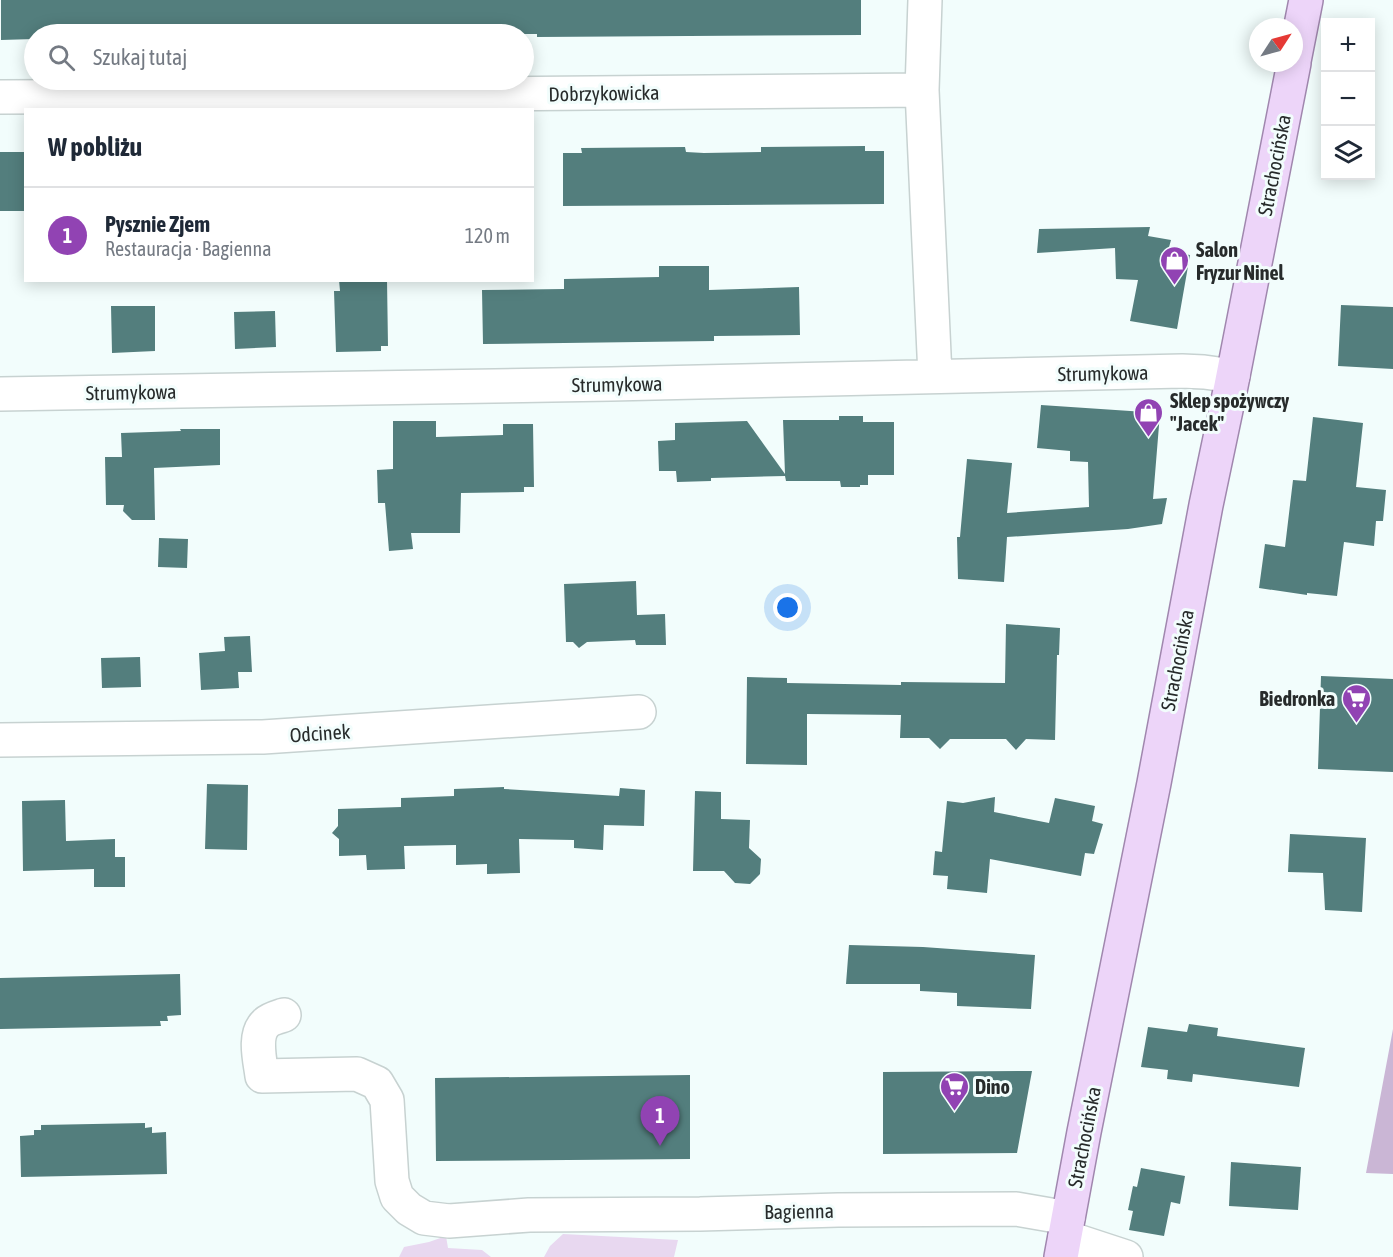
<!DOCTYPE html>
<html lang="pl">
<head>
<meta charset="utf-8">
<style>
	body { margin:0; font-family:"Asap Condensed",sans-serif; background:#f2f2f3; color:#1f2937 }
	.controls { position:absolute; right:18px; top:18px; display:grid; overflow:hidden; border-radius:0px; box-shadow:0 3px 15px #0003 }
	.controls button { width:54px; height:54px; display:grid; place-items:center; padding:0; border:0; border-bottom:2px solid #e0e1e3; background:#fff; color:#1f2937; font:30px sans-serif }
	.compass { position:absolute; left:1249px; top:18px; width:54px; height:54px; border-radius:50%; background:#fff; box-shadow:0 3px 15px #0003; rotate:54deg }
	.you { position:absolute; left:788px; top:608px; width:21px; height:21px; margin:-15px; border:4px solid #fff; border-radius:50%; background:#1a73e8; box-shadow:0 0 0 9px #1a73e833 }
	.badge { display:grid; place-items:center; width:39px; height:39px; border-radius:50%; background:#9143b3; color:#fff; font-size:20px; font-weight:700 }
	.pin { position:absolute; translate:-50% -50px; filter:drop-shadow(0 2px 3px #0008) }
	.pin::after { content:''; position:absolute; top:32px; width:21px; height:18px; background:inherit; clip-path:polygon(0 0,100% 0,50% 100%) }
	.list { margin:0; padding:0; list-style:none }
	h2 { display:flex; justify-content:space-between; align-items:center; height:78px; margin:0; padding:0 24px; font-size:26px }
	h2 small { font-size:20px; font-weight:400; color:#747a83 }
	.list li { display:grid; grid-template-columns:39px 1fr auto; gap:18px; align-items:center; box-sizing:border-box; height:96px; padding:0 24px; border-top:2px solid #e0e1e3 }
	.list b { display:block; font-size:22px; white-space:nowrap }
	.list p { margin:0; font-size:20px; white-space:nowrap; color:#747a83 }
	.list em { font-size:20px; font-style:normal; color:#747a83 }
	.icon { flex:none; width:33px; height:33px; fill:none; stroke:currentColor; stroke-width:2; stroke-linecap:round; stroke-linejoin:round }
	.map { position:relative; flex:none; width:1393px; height:1257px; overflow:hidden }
	.search { position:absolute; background:#fff; box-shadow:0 3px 15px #0003; left:24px; top:24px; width:510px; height:66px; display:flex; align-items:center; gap:15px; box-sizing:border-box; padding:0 21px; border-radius:33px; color:#747a83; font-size:22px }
	.panel { position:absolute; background:#fff; box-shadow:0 3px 15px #0003; left:24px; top:108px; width:510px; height:174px; border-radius:0px }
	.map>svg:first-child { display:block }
	.green { fill:#e8d8f0 }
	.forest { fill:#cab6d5 }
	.building { fill:#537e7d }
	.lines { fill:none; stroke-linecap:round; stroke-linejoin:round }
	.minor-casing { stroke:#c7d2d1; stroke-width:36 }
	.major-casing { stroke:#a087ae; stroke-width:36 }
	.minor { stroke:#fff; stroke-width:33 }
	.major { stroke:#edd5f9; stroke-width:33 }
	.labels { text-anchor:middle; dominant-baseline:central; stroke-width:6; stroke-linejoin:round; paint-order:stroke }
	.street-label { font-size:20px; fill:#272b2b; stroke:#f2fdfc }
	.poi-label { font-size:20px; font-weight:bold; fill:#272b2b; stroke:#f2fdfc; text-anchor:start }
</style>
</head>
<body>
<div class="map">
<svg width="1393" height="1257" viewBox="0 0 1393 1257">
	<rect width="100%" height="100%" fill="#f2fdfc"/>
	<!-- green -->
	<path class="green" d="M 563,1234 L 678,1240 L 674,1257 L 544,1257 L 550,1246 Z
		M 446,1236 L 448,1248 L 482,1250 L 491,1257 L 399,1257 L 404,1247 L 429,1242 Z"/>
	<!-- forest -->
	<path class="forest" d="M 1393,1029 L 1393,1174 L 1366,1173 Z"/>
	<!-- building -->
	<path class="building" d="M 1,0 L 861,0 L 861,35 L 537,37 L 537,34 L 34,34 L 34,39 L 1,40 Z
		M 865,146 L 865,151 L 884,151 L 884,204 L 563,206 L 563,153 L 582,153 L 581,148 L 685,147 L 686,152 L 704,153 L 761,152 L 761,147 Z
		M 0,152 L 26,152 L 26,211 L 0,211 Z
		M 1150,227 L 1148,236 L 1171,240 L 1168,251 L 1190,255 L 1177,329 L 1130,321 L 1138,280 L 1116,279 L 1115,248 L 1037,253 L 1039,229 Z
		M 659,266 L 709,266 L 709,290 L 799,287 L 800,335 L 714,336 L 714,341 L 483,344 L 482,290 L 564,289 L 564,279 L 659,277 Z
		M 339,280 L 387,280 L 388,346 L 381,346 L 381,351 L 336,352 L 334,291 L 340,291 Z
		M 1341,305 L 1393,307 L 1393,369 L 1338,366 Z
		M 111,306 L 155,306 L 155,351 L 112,353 Z
		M 275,311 L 276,347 L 235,349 L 234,312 Z
		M 1041,405 L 1160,413 L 1153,499 L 1167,498 L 1162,524 L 1128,529 L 1007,537 L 1004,582 L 958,579 L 957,537 L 960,537 L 967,459 L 1012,463 L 1007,513 L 1089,507 L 1088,462 L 1070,461 L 1070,451 L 1037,448 Z
		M 839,416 L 863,416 L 863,422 L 894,422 L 894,475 L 868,475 L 868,485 L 860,485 L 860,487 L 841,487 L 840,481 L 786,481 L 785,476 L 711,478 L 711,481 L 677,482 L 676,471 L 659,471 L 658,441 L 675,440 L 675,423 L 747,421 L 785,474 L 783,420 L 839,420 Z
		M 1313,417 L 1363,423 L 1356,487 L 1386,490 L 1383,521 L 1376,521 L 1374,546 L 1344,542 L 1337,596 L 1307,593 L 1307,595 L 1259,588 L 1265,544 L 1285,547 L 1293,480 L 1306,481 Z
		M 393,421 L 436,421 L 436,437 L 503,435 L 503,424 L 533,424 L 534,487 L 524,487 L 524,492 L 461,493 L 460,533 L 411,533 L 413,549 L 389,551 L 385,503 L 378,503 L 377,470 L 393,469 Z
		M 180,429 L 220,429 L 220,465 L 154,468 L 155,520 L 132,520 L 123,511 L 124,505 L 106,505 L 105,457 L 122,457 L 121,433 L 181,431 Z
		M 159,538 L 188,539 L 187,568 L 158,567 Z
		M 636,581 L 637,615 L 665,614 L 666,645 L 636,645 L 635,640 L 587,642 L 579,648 L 573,642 L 566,642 L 564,584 Z
		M 1006,624 L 1060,628 L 1059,655 L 1057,655 L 1055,740 L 1026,739 L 1016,750 L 1006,739 L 950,739 L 940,749 L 929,738 L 900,738 L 901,715 L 807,714 L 807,765 L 746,764 L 747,677 L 787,678 L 787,683 L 901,685 L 901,682 L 1005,683 Z
		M 250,636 L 252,672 L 238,672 L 239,688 L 201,690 L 199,653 L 225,651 L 224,637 Z
		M 140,657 L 141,687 L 102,688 L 101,658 Z
		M 1321,676 L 1393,679 L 1393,772 L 1318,769 Z
		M 207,784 L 248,785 L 247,850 L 205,849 Z
		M 504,787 L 504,789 L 619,796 L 620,788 L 645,790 L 644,826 L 604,825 L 603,850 L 574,848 L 574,840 L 519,839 L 520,873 L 487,874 L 487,864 L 456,865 L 456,845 L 404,846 L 405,869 L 367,870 L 366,855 L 339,856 L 339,839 L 332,833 L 338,826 L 338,809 L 401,807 L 401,798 L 454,796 L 454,789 Z
		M 695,791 L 721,792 L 721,819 L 750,820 L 749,848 L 761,859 L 760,874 L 750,884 L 735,883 L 724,871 L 693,871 Z
		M 995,797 L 994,812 L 1049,823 L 1055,798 L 1095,806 L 1092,821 L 1103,824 L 1094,854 L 1085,853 L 1081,876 L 990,859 L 987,893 L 947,889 L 948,876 L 933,875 L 935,851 L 942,852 L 947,801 L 963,803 Z
		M 65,800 L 66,841 L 115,839 L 115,857 L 125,857 L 125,887 L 94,887 L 94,869 L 23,871 L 22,801 Z
		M 1290,834 L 1366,838 L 1362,912 L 1325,910 L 1323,873 L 1288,872 Z
		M 849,945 L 923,947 L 1035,955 L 1031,1009 L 957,1006 L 957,993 L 920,991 L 920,984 L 846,984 Z
		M 180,974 L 181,1015 L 167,1016 L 168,1021 L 160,1021 L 161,1026 L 0,1029 L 0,978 Z
		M 1189,1024 L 1218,1028 L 1217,1036 L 1305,1048 L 1299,1087 L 1193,1074 L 1192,1082 L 1167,1079 L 1168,1070 L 1141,1067 L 1148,1027 L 1187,1032 Z
		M 1032,1071 L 1017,1153 L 883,1154 L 883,1072 Z
		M 690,1075 L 690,1159 L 436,1161 L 435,1078 Z
		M 145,1123 L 145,1128 L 152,1127 L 152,1133 L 166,1132 L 167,1174 L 21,1177 L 20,1136 L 34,1135 L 34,1130 L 41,1130 L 41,1125 Z
		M 1231,1162 L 1301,1167 L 1298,1210 L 1229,1206 Z
		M 1141,1168 L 1185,1176 L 1180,1204 L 1171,1202 L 1164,1236 L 1129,1230 L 1133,1211 L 1128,1210 L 1133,1186 L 1137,1187 Z"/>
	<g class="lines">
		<defs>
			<path id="minor" d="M 925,0 L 922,90 L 935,376
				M 0,97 L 239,96 L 922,90
				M 0,394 L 611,384 L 1182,371 L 1204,372 L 1233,376
				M 0,740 L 263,737 L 639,712
				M 284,1015 C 278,1017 270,1019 266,1023 C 253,1035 260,1060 262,1076 L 357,1074 L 377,1083 L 387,1100 L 392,1181 L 397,1197 L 409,1209 L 424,1218 L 449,1221 L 529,1215 L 700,1214 L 838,1210 L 1016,1209 L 1068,1218
				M 1065,1237 L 1126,1257"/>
			<path id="major" d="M 1294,61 L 1306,0
				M 1061,1257 L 1084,1132 L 1154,783 L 1206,505 L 1231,386 L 1294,63"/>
		</defs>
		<!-- minor casing -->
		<use href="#minor" class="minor-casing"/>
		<!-- major casing -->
		<use href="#major" class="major-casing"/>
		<!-- minor -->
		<use href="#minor" class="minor"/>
		<!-- major -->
		<use href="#major" class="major"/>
	</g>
	<!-- icons -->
	<defs>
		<symbol id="shop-pin" viewBox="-11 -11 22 30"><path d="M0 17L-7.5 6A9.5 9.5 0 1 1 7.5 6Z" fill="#9143b3" stroke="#f2fdfc"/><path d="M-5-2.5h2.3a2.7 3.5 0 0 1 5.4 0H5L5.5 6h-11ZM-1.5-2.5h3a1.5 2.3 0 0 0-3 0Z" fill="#fff"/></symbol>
		<symbol id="supermarket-pin" viewBox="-11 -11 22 30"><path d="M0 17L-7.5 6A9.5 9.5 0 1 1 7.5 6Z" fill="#9143b3" stroke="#f2fdfc"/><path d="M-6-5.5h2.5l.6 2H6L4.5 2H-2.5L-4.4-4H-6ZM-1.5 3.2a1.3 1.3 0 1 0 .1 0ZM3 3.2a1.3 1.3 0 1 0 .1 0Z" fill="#fff"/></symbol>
	</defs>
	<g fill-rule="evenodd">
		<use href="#shop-pin" x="1158" y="244" width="33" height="45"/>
		<use href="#shop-pin" x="1132" y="396" width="33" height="45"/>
		<use href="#supermarket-pin" x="1340" y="682" width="33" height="45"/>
		<use href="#supermarket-pin" x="938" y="1070" width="33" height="45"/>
	</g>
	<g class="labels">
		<!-- street labels -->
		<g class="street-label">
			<text transform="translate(604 93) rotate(-1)">Dobrzykowicka</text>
			<text transform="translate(1274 165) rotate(-79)">Strachocińska</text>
			<text transform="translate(1103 373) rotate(-1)">Strumykowa</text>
			<text transform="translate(617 384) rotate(-1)">Strumykowa</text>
			<text transform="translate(131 392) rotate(-1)">Strumykowa</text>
			<text transform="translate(1177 660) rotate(-79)">Strachocińska</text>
			<text transform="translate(320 733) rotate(-4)">Odcinek</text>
			<text transform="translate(1084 1137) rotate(-79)">Strachocińska</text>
			<text transform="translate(799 1211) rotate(-1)">Bagienna</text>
		</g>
		<!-- poi labels -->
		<g class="poi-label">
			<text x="1196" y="249">Salon<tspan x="1196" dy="23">Fryzur Ninel</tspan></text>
			<text x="1170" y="400">Sklep spożywczy<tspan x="1170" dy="23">"Jacek"</tspan></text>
			<text x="1335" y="698" text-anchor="end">Biedronka</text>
			<text x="975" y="1086">Dino</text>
		</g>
	</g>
</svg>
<div class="controls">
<button>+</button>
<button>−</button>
<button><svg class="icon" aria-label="layers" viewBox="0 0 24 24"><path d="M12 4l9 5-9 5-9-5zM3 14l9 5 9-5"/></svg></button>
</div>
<svg class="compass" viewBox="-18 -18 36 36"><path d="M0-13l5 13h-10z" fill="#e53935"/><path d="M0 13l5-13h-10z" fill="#747a83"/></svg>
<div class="you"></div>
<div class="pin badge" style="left:660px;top:1146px">1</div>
<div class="search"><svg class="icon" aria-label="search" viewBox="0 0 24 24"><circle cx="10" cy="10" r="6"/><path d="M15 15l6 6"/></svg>Szukaj tutaj</div>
<section class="panel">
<h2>W pobliżu<small></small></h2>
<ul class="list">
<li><span class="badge">1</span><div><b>Pysznie Zjem</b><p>Restauracja · Bagienna</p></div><em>120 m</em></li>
</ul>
</section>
</div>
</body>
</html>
